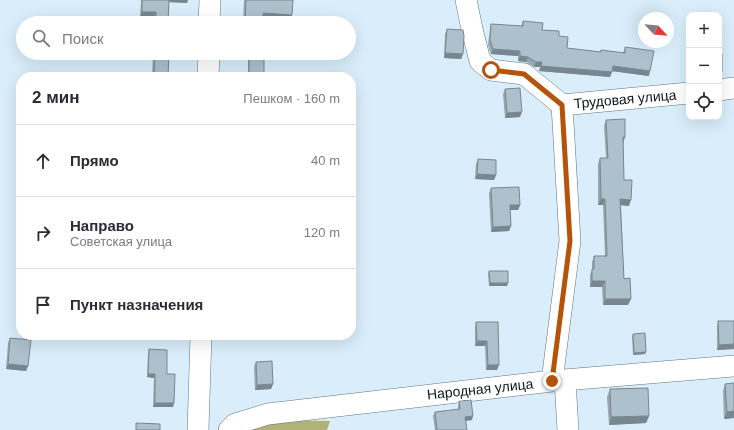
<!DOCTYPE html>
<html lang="ru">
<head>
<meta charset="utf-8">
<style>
	body { margin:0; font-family:Helvetica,sans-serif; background:#f7f7f7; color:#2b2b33 }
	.controls { position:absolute; right:12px; top:12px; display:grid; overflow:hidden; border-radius:8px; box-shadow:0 4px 16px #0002 }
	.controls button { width:36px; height:36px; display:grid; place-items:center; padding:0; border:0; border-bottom:1px solid #e1e1e2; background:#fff; color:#2b2b33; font:20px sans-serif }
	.compass { position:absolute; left:638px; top:12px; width:36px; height:36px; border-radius:50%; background:#fff; box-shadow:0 4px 16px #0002; rotate:116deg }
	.stop { position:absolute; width:12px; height:12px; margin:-9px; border:3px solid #b45309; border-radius:50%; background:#fff }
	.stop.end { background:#b45309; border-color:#fff; box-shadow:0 1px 4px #0008 }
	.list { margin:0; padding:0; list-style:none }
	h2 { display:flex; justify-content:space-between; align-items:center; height:52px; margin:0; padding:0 16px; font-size:17px }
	h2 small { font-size:13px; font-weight:400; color:#7c7c81 }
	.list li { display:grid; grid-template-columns:26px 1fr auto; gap:12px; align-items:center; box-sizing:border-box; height:72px; padding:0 16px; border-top:1px solid #e1e1e2 }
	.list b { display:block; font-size:15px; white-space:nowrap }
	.list p { margin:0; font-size:13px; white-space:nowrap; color:#7c7c81 }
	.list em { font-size:13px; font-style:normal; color:#7c7c81 }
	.icon { flex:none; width:22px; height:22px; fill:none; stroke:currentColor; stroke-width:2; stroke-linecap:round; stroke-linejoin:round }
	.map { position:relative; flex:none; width:734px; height:430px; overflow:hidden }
	.search { position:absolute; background:#fff; box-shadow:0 4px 16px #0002; left:16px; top:16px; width:340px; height:44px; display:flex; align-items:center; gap:10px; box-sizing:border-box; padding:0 14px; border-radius:22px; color:#7c7c81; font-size:15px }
	.panel { position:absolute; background:#fff; box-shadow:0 4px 16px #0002; left:16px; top:72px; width:340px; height:268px; border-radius:16px }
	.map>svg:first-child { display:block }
	.forest { fill:#b1b277 }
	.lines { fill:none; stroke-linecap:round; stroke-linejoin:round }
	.minor-casing { stroke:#62757f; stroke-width:22 }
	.minor { stroke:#fff; stroke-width:21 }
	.wall { fill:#94a6af }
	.shaded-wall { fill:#78878f }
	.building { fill:#acc1cc; stroke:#78878f }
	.route { stroke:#b45309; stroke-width:5 }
	.labels { text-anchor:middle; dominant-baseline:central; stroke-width:3.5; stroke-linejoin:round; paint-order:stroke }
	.street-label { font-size:14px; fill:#0f171b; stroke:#fff }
</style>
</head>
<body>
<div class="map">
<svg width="734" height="430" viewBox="0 0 734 430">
	<rect width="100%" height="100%" fill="#d9eefa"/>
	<!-- forest -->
	<path class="forest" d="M 279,420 L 330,421 L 327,430 L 247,430 Z"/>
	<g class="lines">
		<defs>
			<path id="minor" d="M 466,0 L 472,29 L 480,61 L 491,70 L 524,74 L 562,105
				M 209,23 L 210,0
				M 208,77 L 209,53
				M 719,90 L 734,88
				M 562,105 L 689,93
				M 565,380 L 568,430
				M 552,381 L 570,241 L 562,105
				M 198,430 L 201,335
				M 229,430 L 235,424 L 268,414 L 552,381 L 734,366"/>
		</defs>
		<!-- minor casing -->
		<use href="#minor" class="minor-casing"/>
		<!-- minor -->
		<use href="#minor" class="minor"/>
	</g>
	<!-- wall -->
	<path class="wall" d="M 141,0 L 188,0 L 187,3 L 169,2 L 168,23 L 154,23 L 154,17 L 140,17 L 141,2 Z
		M 244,0 L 293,0 L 290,20 L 263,18 L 263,23 L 243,23 Z
		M 523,21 L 542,30 L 559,36 L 567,48 L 600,52 L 601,50 L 623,53 L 625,47 L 649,76 L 612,71 L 610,77 L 539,71 L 540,67 L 534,67 L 526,62 L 518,61 L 518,56 L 491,54 L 488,45 L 490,29 L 491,24 L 521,26 Z
		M 447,29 L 463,54 L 461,59 L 444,58 L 445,34 Z
		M 153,53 L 169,53 L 168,77 L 152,77 Z
		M 248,53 L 261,53 L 264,77 L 225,77 L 226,73 L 248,73 Z
		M 505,89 L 520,117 L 505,118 L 503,94 Z
		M 606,120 L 625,137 L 623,143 L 624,180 L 629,206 L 621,205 L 624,279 L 628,305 L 603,305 L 602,287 L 590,287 L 590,275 L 592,269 L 592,262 L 594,256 L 605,256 L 603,205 L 598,205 L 598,164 L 600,158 L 606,158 L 604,126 Z
		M 478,159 L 496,175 L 494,180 L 475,179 L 476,164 Z
		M 491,188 L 520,205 L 518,210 L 510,210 L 511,226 L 509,231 L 491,232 L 489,193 Z
		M 489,271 L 507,286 L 489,286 L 488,273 Z
		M 718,321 L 734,321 L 734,349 L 717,350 L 717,326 Z
		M 476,322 L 498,322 L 497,370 L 486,370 L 485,346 L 475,346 L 475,327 Z
		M 633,334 L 645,354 L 633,355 L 632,336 Z
		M 10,338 L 28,366 L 26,371 L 6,369 L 8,343 Z
		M 149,349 L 167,374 L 174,403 L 173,407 L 153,407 L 154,378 L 147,377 L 148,353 Z
		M 256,362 L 273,384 L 271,389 L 255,390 L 254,367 Z
		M 725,384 L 734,418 L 724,419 L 723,391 Z
		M 610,389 L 649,416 L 646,423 L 609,425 L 607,397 Z
		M 459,401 L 472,420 L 466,421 L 467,430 L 435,430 L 433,416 L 435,412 L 458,409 L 458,406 Z"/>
	<!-- shaded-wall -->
	<path class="shaded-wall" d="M 167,0 L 188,0 L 187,3 L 167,2 Z
		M 142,12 L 156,12 L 154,17 L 140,17 Z
		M 263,13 L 292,15 L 290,20 L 261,18 Z
		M 493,49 L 520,51 L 518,56 L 491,54 Z
		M 445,53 L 463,54 L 461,59 L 444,58 Z
		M 520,56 L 528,57 L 526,62 L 518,61 Z
		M 536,62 L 542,62 L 540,67 L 534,67 Z
		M 541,66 L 612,72 L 610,77 L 539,71 Z
		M 613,66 L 650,71 L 649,76 L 611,71 Z
		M 719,72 L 722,72 L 720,77 L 719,77 Z
		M 522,112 L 520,117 L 505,118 L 507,113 Z
		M 623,137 L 625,137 L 623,143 Z
		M 477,174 L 496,175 L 494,180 L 475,179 Z
		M 601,199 L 605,199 L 603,205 L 598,205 Z
		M 620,199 L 631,200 L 629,206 L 618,205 Z
		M 510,205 L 520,205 L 518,210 L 508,210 Z
		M 511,226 L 509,231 L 491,232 L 493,227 Z
		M 592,281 L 605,281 L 602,287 L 590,287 Z
		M 490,283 L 508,283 L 507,286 L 489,286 Z
		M 605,299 L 631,299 L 628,305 L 603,305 Z
		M 254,335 L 282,335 L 281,337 L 252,339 Z
		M 477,341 L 487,341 L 485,346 L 475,346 Z
		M 734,344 L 734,349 L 717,350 L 719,345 Z
		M 646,352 L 645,354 L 633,355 L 634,353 Z
		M 8,364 L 28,366 L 26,371 L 6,369 Z
		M 488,365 L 499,365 L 497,370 L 486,370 Z
		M 148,374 L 155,374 L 154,378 L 147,377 Z
		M 273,384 L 271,389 L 255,390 L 257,385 Z
		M 155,403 L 174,403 L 173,407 L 153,407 Z
		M 734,411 L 734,418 L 724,419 L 727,412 Z
		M 473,416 L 472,420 L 464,421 L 465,417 Z
		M 649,416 L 646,423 L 609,425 L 611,417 Z"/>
	<!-- building -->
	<path class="building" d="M 142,0 L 169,0 L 168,23 L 156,23 L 156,12 L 142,12 Z
		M 246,0 L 293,0 L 292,15 L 263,13 L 263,23 L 245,23 Z
		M 523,21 L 543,23 L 542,30 L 559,31 L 559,36 L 568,37 L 567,48 L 601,52 L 601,50 L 625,53 L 625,47 L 654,51 L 650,71 L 613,66 L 612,72 L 541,66 L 542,62 L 536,62 L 528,57 L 520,56 L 520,51 L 493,49 L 490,40 L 491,24 L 523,26 Z
		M 447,29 L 463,30 L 464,36 L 463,54 L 445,53 Z
		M 155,53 L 169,53 L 168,77 L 154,77 Z
		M 249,53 L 261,53 L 261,56 L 264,56 L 264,77 L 226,77 L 226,73 L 249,73 Z
		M 719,54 L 722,54 L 722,72 L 719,72 Z
		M 520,88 L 522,112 L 507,113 L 505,89 Z
		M 625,119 L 625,137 L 623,137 L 624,180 L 632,180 L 631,200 L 620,199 L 624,279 L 630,278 L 631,299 L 605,299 L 605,281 L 592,281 L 592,269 L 594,269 L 594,256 L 607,256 L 605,199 L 601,199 L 600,158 L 608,158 L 606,120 Z
		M 478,159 L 496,160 L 496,175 L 477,174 Z
		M 519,187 L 520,205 L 510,205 L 511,226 L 493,227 L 491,188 Z
		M 489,271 L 508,271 L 508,283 L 490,283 Z
		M 718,321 L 734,321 L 734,344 L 719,345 Z
		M 476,322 L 498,322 L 499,365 L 488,365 L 487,341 L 477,341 Z
		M 645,333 L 646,352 L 634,353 L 633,334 Z
		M 10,338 L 31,340 L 28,366 L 8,364 Z
		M 149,349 L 167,350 L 167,374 L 175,374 L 174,403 L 155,403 L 155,374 L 148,374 Z
		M 272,361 L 273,384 L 257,385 L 256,362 Z
		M 734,383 L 734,411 L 727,412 L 725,384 Z
		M 648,388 L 649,416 L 611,417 L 610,389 Z
		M 471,400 L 473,416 L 465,417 L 467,430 L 437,430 L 435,412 L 460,409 L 459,401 Z
		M 136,423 L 160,424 L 160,430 L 136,430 Z"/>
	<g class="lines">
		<!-- route -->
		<path class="route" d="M 491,70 L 524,74 L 562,105 L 570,241 L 552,381"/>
	</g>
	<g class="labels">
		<!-- street labels -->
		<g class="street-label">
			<text transform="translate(625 99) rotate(-5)">Трудовая улица</text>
			<text transform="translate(480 389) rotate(-6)">Народная улица</text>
		</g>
	</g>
</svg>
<div class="controls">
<button>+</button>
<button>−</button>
<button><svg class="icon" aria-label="locate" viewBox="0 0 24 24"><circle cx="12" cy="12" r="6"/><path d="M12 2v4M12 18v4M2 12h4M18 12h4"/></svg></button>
</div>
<svg class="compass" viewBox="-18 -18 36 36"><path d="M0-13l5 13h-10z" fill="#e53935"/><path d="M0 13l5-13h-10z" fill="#7c7c81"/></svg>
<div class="stop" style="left:491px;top:70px"></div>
<div class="stop end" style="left:552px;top:381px"></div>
<div class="search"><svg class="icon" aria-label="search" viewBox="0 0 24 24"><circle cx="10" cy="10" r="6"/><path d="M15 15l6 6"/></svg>Поиск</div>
<section class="panel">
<h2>2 мин<small>Пешком · 160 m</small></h2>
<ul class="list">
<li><svg class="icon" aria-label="ahead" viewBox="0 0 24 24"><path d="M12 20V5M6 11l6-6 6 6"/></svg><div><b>Прямо</b></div><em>40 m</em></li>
<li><svg class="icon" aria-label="right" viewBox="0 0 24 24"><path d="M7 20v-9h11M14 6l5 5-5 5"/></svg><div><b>Направо</b><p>Советская улица</p></div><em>120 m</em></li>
<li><svg class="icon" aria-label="arrive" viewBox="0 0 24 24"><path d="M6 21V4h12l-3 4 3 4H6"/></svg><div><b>Пункт назначения</b></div></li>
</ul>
</section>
</div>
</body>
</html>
